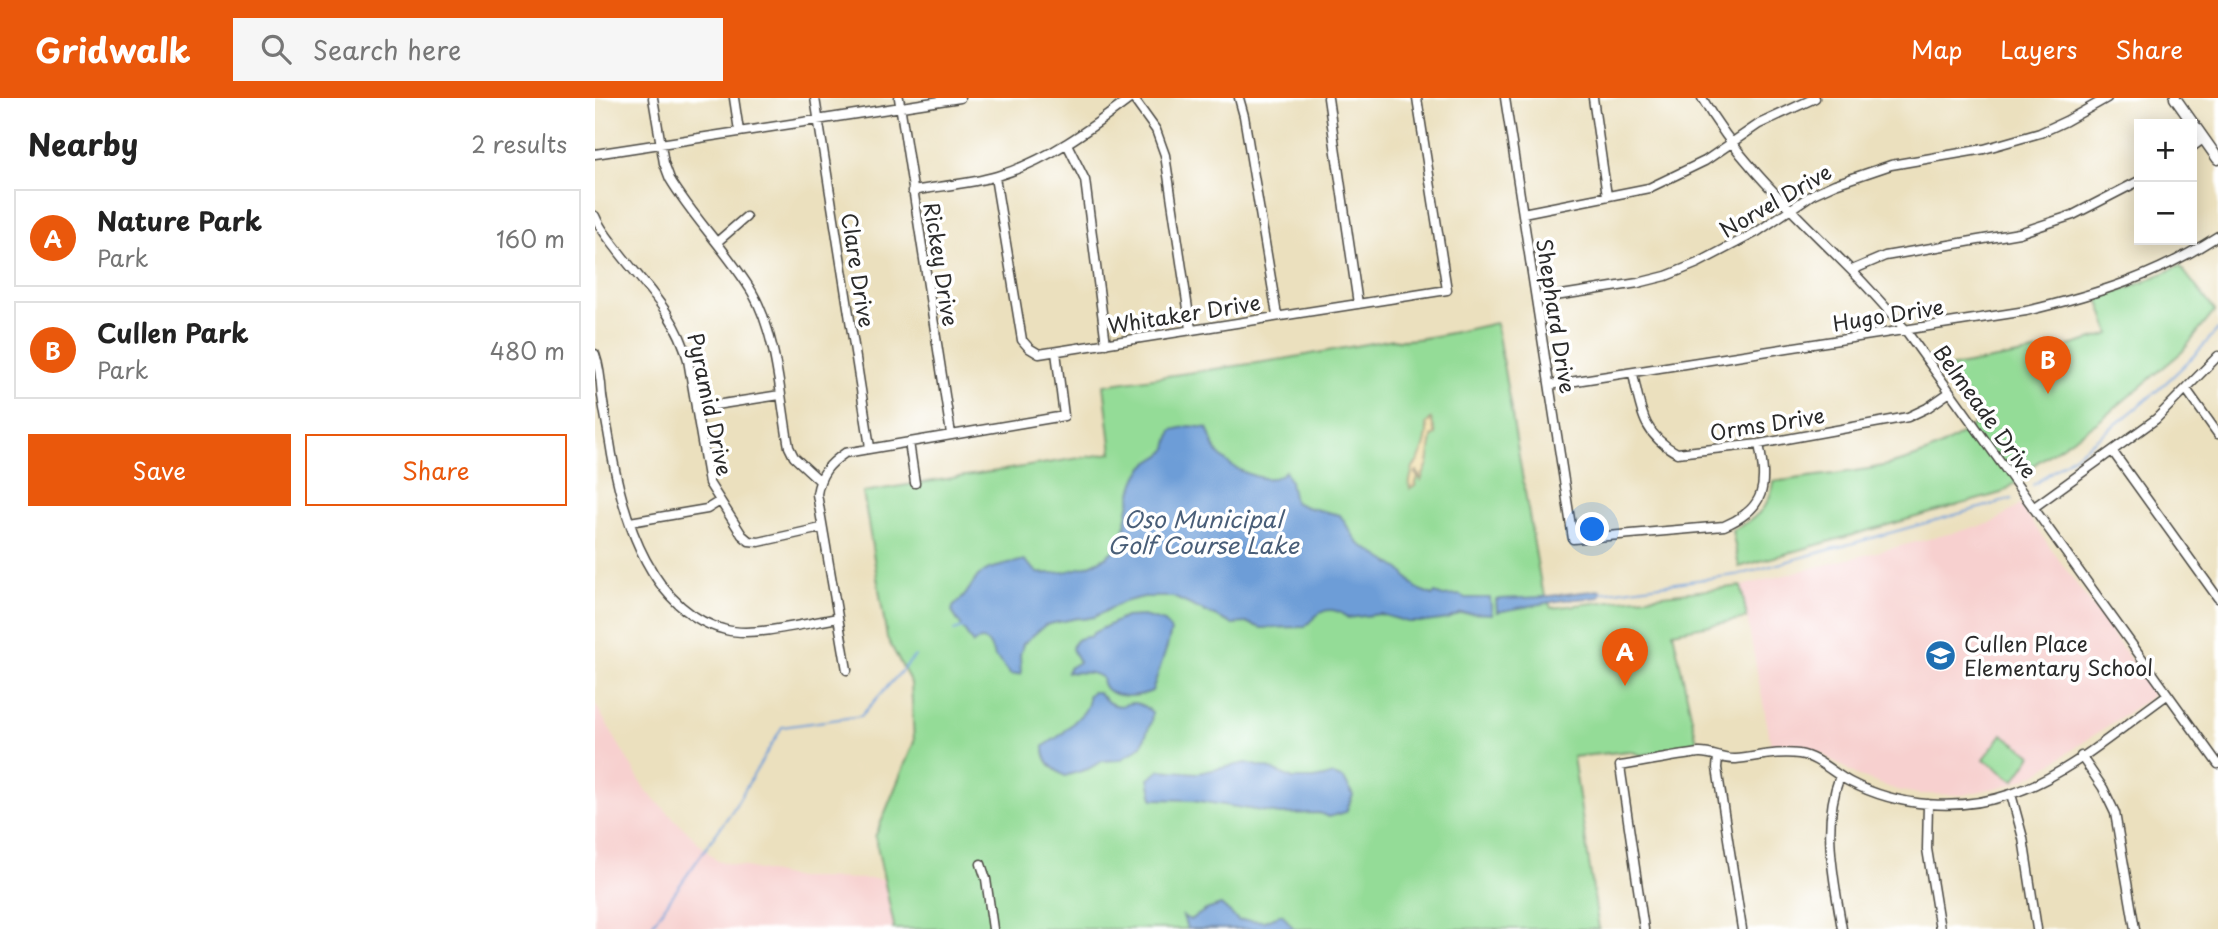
<!DOCTYPE html>
<html lang="en">
<head>
<meta charset="utf-8">
<style>
	body { margin:0; font-family:"Playpen Sans",sans-serif; background:#f6f6f6; color:#222 }
	.controls { position:absolute; right:21px; top:21px; display:grid; overflow:hidden; border-radius:0px; box-shadow:0 4px 18px #0003 }
	.controls button { width:63px; height:63px; display:grid; place-items:center; padding:0; border:0; border-bottom:2px solid #e0e0e0; background:#fff; color:#222; font:35px sans-serif }
	.you { position:absolute; left:998px; top:432px; width:24px; height:24px; margin:-18px; border:5px solid #fff; border-radius:50%; background:#1a73e8; box-shadow:0 0 0 10px #1a73e833 }
	.badge { display:grid; place-items:center; width:46px; height:46px; border-radius:50%; background:#ea580c; color:#fff; font-size:23px; font-weight:700 }
	.pin { position:absolute; translate:-50% -58px; filter:drop-shadow(0 2px 4px #0008) }
	.pin::after { content:''; position:absolute; top:37px; width:24px; height:21px; background:inherit; clip-path:polygon(0 0,100% 0,50% 100%) }
	.list { margin:0; padding:0; list-style:none }
	h2 { display:flex; justify-content:space-between; align-items:center; height:91px; margin:0; padding:0 28px; font-size:30px }
	h2 small { font-size:23px; font-weight:400; color:#767676 }
	.list li { display:grid; grid-template-columns:46px 1fr auto; gap:21px; align-items:center; box-sizing:border-box; height:98px; margin:0 14px 14px; padding:0 14px; border:2px solid #e0e0e0; border-radius:0px }
	.list b { display:block; font-size:26px; white-space:nowrap }
	.list p { margin:0; font-size:23px; white-space:nowrap; color:#767676 }
	.list em { font-size:23px; font-style:normal; color:#767676 }
	.actions { display:flex; gap:14px; padding:21px 28px }
	.actions a { flex:1; padding:16px 0; border:2px solid #ea580c; border-radius:0px; text-align:center; font-size:24px; color:#ea580c }
	.actions .main { background:#ea580c; color:#fff }
	.icon { flex:none; width:38px; height:38px; fill:none; stroke:currentColor; stroke-width:2; stroke-linecap:round; stroke-linejoin:round }
	.map { position:relative; flex:none; width:1623px; height:831px; overflow:hidden }
	header { display:flex; align-items:center; gap:42px; box-sizing:border-box; height:98px; padding:0 35px; background:#ea580c; color:#fff }
	header strong { font-size:33px }
	nav { display:flex; gap:38px; margin-inline-start:auto; font-size:24px }
	.search { width:490px; height:63px; background:#f6f6f6; display:flex; align-items:center; gap:18px; box-sizing:border-box; padding:0 24px; border-radius:0px; color:#767676; font-size:26px }
	main { display:flex }
	aside { flex:1; background:#fff }
	.map>svg:first-child { display:block }
	.built { fill:#f7d0cf }
	.green { fill:#94dc97; stroke:#608461; stroke-width:2 }
	.sand { fill:#eeda9e; stroke:#8c8264; stroke-width:2 }
	.water { fill:#6d9dd7; stroke:#4c6481; stroke-width:2 }
	.lines { fill:none; stroke-linecap:round; stroke-linejoin:round }
	.stream { stroke:#6d9dd7; stroke-width:2 }
	.minor-casing { stroke:#484641; stroke-width:11 }
	.major-casing { stroke:#484641; stroke-width:13 }
	.minor { stroke:#fff; stroke-width:8 }
	.major { stroke:#fff; stroke-width:10 }
	.labels { text-anchor:middle; dominant-baseline:central; stroke-width:7; stroke-linejoin:round; paint-order:stroke }
	.street-label { font-size:21px; fill:#2b2b2b; stroke:#fff }
	.poi-label { font-size:21px; fill:#2b2b2b; stroke:#fff; text-anchor:start }
	.water-label { font-size:23px; font-style:italic; fill:#495e78; stroke:#fff }
</style>
</head>
<body>
<header>
<strong>Gridwalk</strong>
<div class="search"><svg class="icon" aria-label="search" viewBox="0 0 24 24"><circle cx="10" cy="10" r="6"/><path d="M15 15l6 6"/></svg>Search here</div>
<nav><a>Map</a><a>Layers</a><a>Share</a></nav>
</header>
<main>
<aside>
<h2>Nearby<small>2 results</small></h2>
<ul class="list">
<li><span class="badge">A</span><div><b>Nature Park</b><p>Park</p></div><em>160 m</em></li>
<li><span class="badge">B</span><div><b>Cullen Park</b><p>Park</p></div><em>480 m</em></li>
</ul>
<div class="actions"><a class="main">Save</a><a>Share</a></div>
</aside>
<div class="map">
<svg width="1623" height="831" viewBox="0 0 1623 831">
	<rect width="100%" height="100%" fill="#fff"/>
	<filter id="ink" filterUnits="userSpaceOnUse"><feTurbulence type="fractalNoise" baseFrequency=".0143" numOctaves="2"/><feDisplacementMap in="SourceGraphic" scale="14" xChannelSelector="R" yChannelSelector="G"/><feConvolveMatrix kernelMatrix="1 2 1 2 8 2 1 2 1" color-interpolation-filters="sRGB"/></filter>
	<filter id="wash" filterUnits="userSpaceOnUse"><feTurbulence type="fractalNoise" baseFrequency=".00686" numOctaves="4" result="noise"/><feDisplacementMap in="SourceGraphic" scale="28" xChannelSelector="R" yChannelSelector="G"/><feGaussianBlur stdDeviation="1.57" result="paint"/><feColorMatrix in="noise" values="0 0 0 0 0 0 0 0 0 0 0 0 0 0 0 0 0 1.4 0 .05"/><feComposite in="paint" operator="in"/></filter>
	<g filter="url(#wash)">
		<rect width="100%" height="100%" fill="#ebe0be"/>
		<!-- built -->
		<path class="built" d="M 1425,407 L 1558,593 L 1557,598 L 1443,675 L 1418,686 L 1368,697 L 1323,696 L 1302,692 L 1265,679 L 1223,654 L 1209,649 L 1190,646 L 1176,647 L 1146,488 L 1397,425 Z
			M 0,606 L 51,693 L 122,763 L 202,780 L 290,781 L 299,828 L 298,831 L 0,831 Z"/>
		<!-- green -->
		<path class="green" d="M 1585,168 L 1620,213 L 1587,254 L 1503,324 L 1431,372 L 1429,379 L 1406,395 L 1144,469 L 1137,432 C 1159,423 1176,409 1178,384 C 1227,376 1286,374 1331,355 C 1352,347 1369,335 1386,321 L 1351,270 L 1474,248 L 1515,236 L 1503,200 L 1537,189 Z
			M 901,225 L 946,487 L 956,510 L 1146,488 L 1152,520 L 1078,534 L 1103,648 L 1046,657 L 1034,653 L 978,659 L 1004,831 L 298,831 L 299,828 L 280,739 L 319,644 L 316,585 L 292,540 L 268,394 L 517,355 L 509,287 L 689,261 L 798,241 C 812,247 882,229 901,225 Z
			M 1407,636 L 1437,657 L 1419,683 L 1389,661 Z"/>
		<!-- sand -->
		<path class="sand" d="M 836,321 L 841,337 L 837,339 L 833,366 L 826,382 L 822,373 L 820,375 L 823,379 L 820,388 L 815,391 C 813,384 817,377 818,369 C 826,362 835,337 831,326 Z"/>
		<!-- water -->
		<path class="water" d="M 595,328 L 612,330 C 616,339 618,348 623,355 C 635,371 676,391 690,373 L 695,383 L 699,404 L 711,409 L 745,417 L 763,445 L 806,472 L 822,491 L 838,497 L 840,495 L 848,498 L 865,497 L 870,500 L 895,500 L 897,516 L 866,515 L 853,521 L 831,524 L 813,524 L 785,516 L 753,520 C 735,504 723,514 710,529 L 666,530 L 653,525 L 637,526 L 578,499 L 549,499 L 528,504 L 499,519 L 488,521 L 483,520 L 450,527 L 428,546 L 425,557 L 426,576 L 416,577 C 410,571 408,566 401,560 C 397,556 397,548 392,544 C 388,541 386,542 381,543 L 378,546 L 357,514 L 358,509 L 370,497 L 383,478 L 394,471 L 429,462 L 443,475 C 468,477 516,467 527,440 C 534,419 533,397 543,378 C 552,361 559,364 571,353 L 577,332 Z
			M 1006,492 L 1005,499 L 968,502 L 902,514 L 901,502 L 905,501 L 947,499 Z
			M 548,518 L 570,524 L 576,533 L 572,549 L 557,593 C 541,600 508,602 507,580 C 495,571 486,576 472,574 L 474,570 L 484,564 L 477,551 C 479,538 489,540 497,538 L 498,535 L 530,519 Z
			M 497,594 L 503,594 C 507,598 511,604 517,606 C 532,613 533,595 557,614 L 556,624 L 547,647 L 541,652 L 525,662 L 507,663 L 493,671 L 470,678 C 458,671 448,664 449,648 L 467,636 L 489,614 L 493,606 L 493,598 Z
			M 651,665 L 676,671 L 698,681 L 719,681 L 738,677 L 749,681 L 758,697 L 751,714 L 734,719 L 724,715 L 685,716 L 598,702 L 558,701 L 554,681 L 565,672 L 603,675 Z
			M 626,807 L 644,823 L 649,822 L 669,823 L 687,816 L 699,831 L 592,831 L 588,818 L 595,822 L 611,812 Z"/>
		<g class="lines">
			<!-- stream -->
			<path class="stream" d="M 1438,387 C 1504,340 1571,293 1623,231
				M 1006,495 L 1147,476 L 1417,401
				M 359,533 L 370,529
				M 54,831 L 137,713 L 187,629 L 266,618 L 320,558"/>
		</g>
	</g>
	<g filter="url(#ink)">
		<g class="lines">
			<defs>
				<path id="minor" d="M 58,0 L 69,65 L 75,81 C 99,121 133,154 157,194 C 182,237 185,299 194,349 L 199,359 L 224,382
					M 139,0 L 144,33
					M 220,0 L 275,349
					M 304,0 L 356,336
					M 538,0 L 561,32 L 570,57 L 596,231
					M 644,0 L 649,18 L 682,217
					M 733,0 L 763,206
					M 910,0 L 978,441 L 1129,428 C 1172,410 1172,387 1164,346
					M 998,0 L 1012,98
					M 1107,0 C 1144,66 1202,117 1255,171 C 1274,190 1291,210 1309,230 L 1623,666
					M 472,46 L 490,82 L 511,246
					M 1597,49 L 1608,41
					M 0,56 L 365,0
					M 400,79 L 427,242 L 434,250 L 444,256 L 852,192 L 822,0
					M 317,93 C 345,88 375,86 402,78 C 452,63 495,31 536,0
					M 928,115 L 1054,90 L 1110,63 L 1164,26 L 1220,0
					M 0,118 C 5,131 15,142 24,154 C 51,189 82,218 93,262 L 114,385 L 147,437 L 154,443 L 164,444 L 226,430
					M 122,144 L 151,119
					M 1257,172 L 1290,158 L 1424,135 L 1478,117 L 1544,83
					M 941,201 L 1043,185 L 1071,178 L 1103,165 L 1162,134 L 1218,96 L 1240,86 L 1296,67 L 1389,51 L 1445,35 L 1471,23 L 1512,0
					M 0,256 C 5,270 6,283 7,298 C 10,318 14,337 17,357 C 29,422 57,514 131,532 C 160,539 212,525 243,520
					M 1038,276 C 1046,312 1047,336 1082,355 L 1164,346 L 1313,319 L 1332,310 L 1355,294
					M 955,287 L 1431,213 C 1503,196 1561,178 1623,138
					M 1591,291 L 1623,336
					M 101,310 L 185,297
					M 314,344 L 320,385
					M 1518,354 L 1623,500
					M 1438,410 L 1561,321 L 1623,258
					M 35,424 L 112,411 L 125,403
					M 252,572 L 222,396 C 225,376 234,366 250,355 L 469,318 L 461,254
					M 1486,658 L 1508,690 L 1520,715 L 1540,831
					M 1123,659 L 1122,670 L 1147,831
					M 1245,678 C 1226,727 1239,781 1247,831
					M 1416,696 L 1428,740 L 1442,831
					M 1333,706 L 1332,751 L 1345,831
					M 386,766 L 391,781 L 398,831
					M 1049,831 L 1025,668 C 1051,664 1078,658 1104,655 C 1116,654 1128,662 1141,661 C 1162,659 1182,653 1204,656 C 1223,659 1238,675 1255,684 C 1303,709 1364,714 1416,696 C 1472,678 1524,631 1572,597"/>
				<path id="major" d="M 1580,0 L 1623,61"/>
			</defs>
			<!-- minor casing -->
			<use href="#minor" class="minor-casing"/>
			<!-- major casing -->
			<use href="#major" class="major-casing"/>
			<!-- minor -->
			<use href="#minor" class="minor"/>
			<!-- major -->
			<use href="#major" class="major"/>
		</g>
	</g>
	<!-- icons -->
	<defs>
		<symbol id="school-disc" viewBox="-11 -11 22 22"><circle r="9.5" fill="#1f6fb2" stroke="#fff"/><path d="M0-5L7-2L0 1L-7-2ZM-4 1L0 2.5L4 1V4Q0 6-4 4Z" fill="#fff"/></symbol>
	</defs>
	<g fill-rule="evenodd">
		<use href="#school-disc" x="1328" y="540" width="35" height="35"/>
	</g>
	<g class="labels">
		<!-- street labels -->
		<g class="street-label">
			<text transform="translate(1180 102) rotate(-30)">Norvel Drive</text>
			<text transform="translate(347 166) rotate(81)">Rickey Drive</text>
			<text transform="translate(264 172) rotate(81)">Clare Drive</text>
			<text transform="translate(589 215) rotate(-9)">Whitaker Drive</text>
			<text transform="translate(1293 216) rotate(-9)">Hugo Drive</text>
			<text transform="translate(962 218) rotate(81)">Shephard Drive</text>
			<text transform="translate(116 306) rotate(78)">Pyramid Drive</text>
			<text transform="translate(1391 313) rotate(54)">Belmeade Drive</text>
			<text transform="translate(1172 325) rotate(-9)">Orms Drive</text>
		</g>
		<!-- poi labels -->
		<g class="poi-label">
			<text x="1369" y="545">Cullen Place<tspan x="1369" dy="24">Elementary School</tspan></text>
		</g>
		<!-- water labels -->
		<g class="water-label">
			<text x="608" y="420">Oso Municipal<tspan x="608" dy="26">Golf Course Lake</tspan></text>
		</g>
	</g>
</svg>
<div class="controls">
<button>+</button>
<button>−</button>
</div>
<div class="you"></div>
<div class="pin badge" style="left:1030px;top:588px">A</div>
<div class="pin badge" style="left:1453px;top:296px">B</div>
</div>
</main>
</body>
</html>
